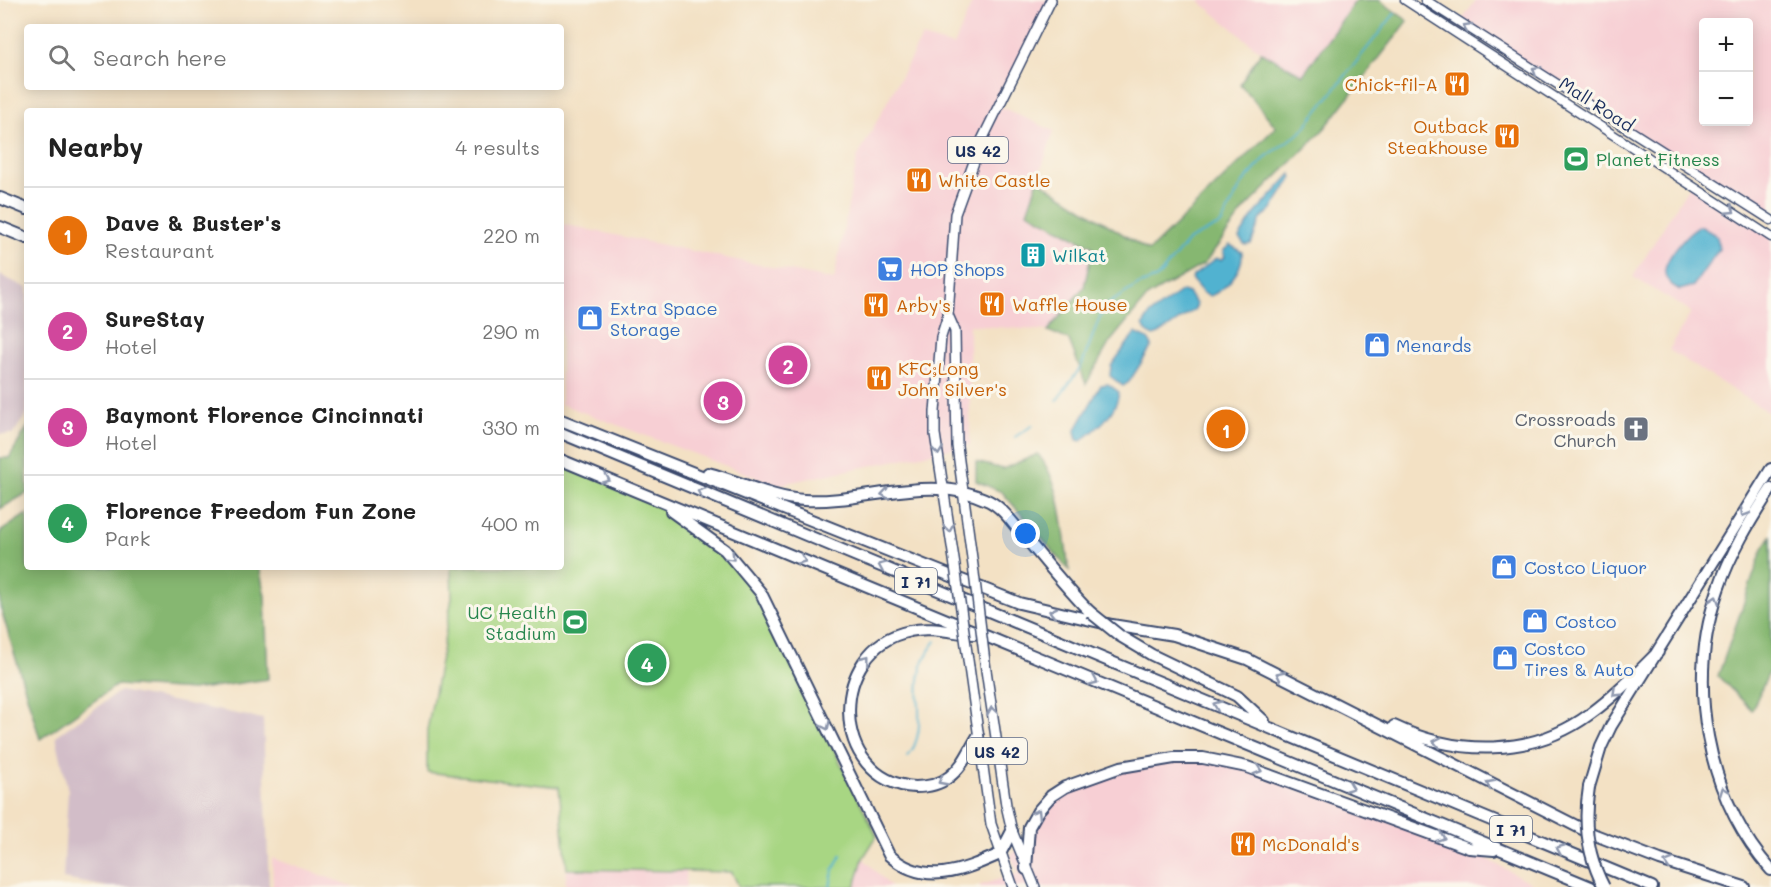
<!DOCTYPE html>
<html lang="en">
<head>
<meta charset="utf-8">
<style>
	body { margin:0; font-family:Mali,sans-serif; background:#f6f6f6; color:#222 }
	.controls { position:absolute; right:18px; top:18px; display:grid; overflow:hidden; border-radius:6px; box-shadow:0 3px 15px #0003 }
	.controls button { width:54px; height:54px; display:grid; place-items:center; padding:0; border:0; border-bottom:2px solid #e0e0e0; background:#fff; color:#222; font:30px sans-serif }
	.you { position:absolute; left:1026px; top:534px; width:21px; height:21px; margin:-15px; border:4px solid #fff; border-radius:50%; background:#1a73e8; box-shadow:0 0 0 9px #1a73e833 }
	.badge { display:grid; place-items:center; width:39px; height:39px; border-radius:50%; background:#d93025; color:#fff; font-size:20px; font-weight:700 }
	.pin { position:absolute; translate:-50% -50%; border:3px solid #fff; box-shadow:0 2px 6px #0006 }
	.list { margin:0; padding:0; list-style:none }
	h2 { display:flex; justify-content:space-between; align-items:center; height:78px; margin:0; padding:0 24px; font-size:26px }
	h2 small { font-size:20px; font-weight:400; color:#767676 }
	.list li { display:grid; grid-template-columns:39px 1fr auto; gap:18px; align-items:center; box-sizing:border-box; height:96px; padding:0 24px; border-top:2px solid #e0e0e0 }
	.list b { display:block; font-size:22px; white-space:nowrap }
	.list p { margin:0; font-size:20px; white-space:nowrap; color:#767676 }
	.list em { font-size:20px; font-style:normal; color:#767676 }
	.icon { flex:none; width:33px; height:33px; fill:none; stroke:currentColor; stroke-width:2; stroke-linecap:round; stroke-linejoin:round }
	.map { position:relative; flex:none; width:1771px; height:887px; overflow:hidden }
	.search { position:absolute; background:#fff; box-shadow:0 3px 15px #0003; left:24px; top:24px; width:540px; height:66px; display:flex; align-items:center; gap:15px; box-sizing:border-box; padding:0 21px; border-radius:6px; color:#767676; font-size:22px }
	.panel { position:absolute; background:#fff; box-shadow:0 3px 15px #0003; left:24px; top:108px; width:540px; height:462px; border-radius:6px }
	.map>svg:first-child { display:block }
	.built { fill:#f7cfd4; fill-rule:evenodd }
	.industrial { fill:#d2bdc8 }
	.green { fill:#a8d683; stroke:#628270; stroke-width:1.5 }
	.forest { fill:#86b771; stroke:#507368; stroke-width:1.5 }
	.water { fill:#51b2d0; stroke:#367097; stroke-width:1.5 }
	.lines { fill:none; stroke-linecap:round; stroke-linejoin:round }
	.stream { stroke:#51b2d0; stroke-width:2 }
	.secondary-casing { stroke:#3b4a6d; stroke-width:11 }
	.primary-casing { stroke:#3b4a6d; stroke-width:12 }
	.motorway-casing { stroke:#3b4a6d; stroke-width:14 }
	.secondary { stroke:#fff; stroke-width:8 }
	.primary { stroke:#fff; stroke-width:9 }
	.motorway { stroke:#fff; stroke-width:10 }
	.primary-bridge-casing { stroke:#3b4a6d; stroke-width:12; stroke-linecap:butt }
	.motorway-bridge-casing { stroke:#3b4a6d; stroke-width:14; stroke-linecap:butt }
	.primary-bridge { stroke:#fff; stroke-width:9 }
	.motorway-bridge { stroke:#fff; stroke-width:10 }
	.oneway { stroke:#8d97ae }
	.labels { text-anchor:middle; dominant-baseline:central; stroke-width:6; stroke-linejoin:round; paint-order:stroke }
	.shield { fill:#fbf7ec; stroke:#5e6b89; stroke-width:1.5 }
	.shield-label { font-size:16px; font-weight:bold; fill:#1b2f5e }
	.food-label { font-size:18px; fill:#c56008; stroke:#fbf7ec; text-anchor:start }
	.street-label { font-size:18px; fill:#1b2f5e; stroke:#fbf7ec }
	.leisure-label { font-size:18px; fill:#27864d; stroke:#fbf7ec; text-anchor:start }
	.culture-label { font-size:18px; fill:#0d838f; stroke:#fbf7ec; text-anchor:start }
	.shop-label { font-size:18px; fill:#366cbe; stroke:#fbf7ec; text-anchor:start }
	.worship-label { font-size:18px; fill:#5b616d; stroke:#fbf7ec; text-anchor:end }
</style>
</head>
<body>
<div class="map">
<svg width="1771" height="887" viewBox="0 0 1771 887">
	<rect width="100%" height="100%" fill="#fbf7ec"/>
	<filter id="ink" filterUnits="userSpaceOnUse"><feTurbulence type="fractalNoise" baseFrequency=".0167" numOctaves="2"/><feDisplacementMap in="SourceGraphic" scale="12" xChannelSelector="R" yChannelSelector="G"/><feConvolveMatrix kernelMatrix="1 2 1 2 8 2 1 2 1" color-interpolation-filters="sRGB"/></filter>
	<filter id="wash" filterUnits="userSpaceOnUse"><feTurbulence type="fractalNoise" baseFrequency=".008" numOctaves="4" result="noise"/><feDisplacementMap in="SourceGraphic" scale="24" xChannelSelector="R" yChannelSelector="G"/><feGaussianBlur stdDeviation="1.35" result="paint"/><feColorMatrix in="noise" values="0 0 0 0 0 0 0 0 0 0 0 0 0 0 0 0 0 1.4 0 .05"/><feComposite in="paint" operator="in"/></filter>
	<g filter="url(#wash)">
		<rect width="100%" height="100%" fill="#f3e1c4"/>
		<!-- built -->
		<path class="built" d="M 973,0 L 1052,0 L 999,106 L 1054,131 L 1027,212 L 1093,247 L 1084,287 L 1048,331 L 969,325 L 970,445 L 777,485 L 561,404 L 561,224 L 834,280 L 857,158 L 922,37 L 954,46 Z
			M 1198,0 L 1356,0 L 1303,75 L 1261,52 Z
			M 1476,0 L 1771,0 L 1771,220 L 1460,23 ZM 1704,22 L 1748,22 L 1748,122 L 1704,122 Z
			M 1690,184 L 1771,237 L 1771,414 L 1669,350 L 1691,312 L 1633,277 Z
			M 1145,761 L 1234,763 L 1468,848 L 1538,887 L 975,887 L 1019,873 L 1010,855 L 1027,843 L 1029,827 L 1057,792 Z
			M 272,858 L 355,887 L 273,887 Z
			M 863,858 L 891,887 L 855,887 Z
			M 567,869 L 685,870 L 686,887 L 565,887 Z"/>
		<!-- industrial -->
		<path class="industrial" d="M 0,275 L 27,288 L 27,413 L 13,434 L 0,434 Z
			M 120,691 L 263,719 L 269,887 L 108,887 L 63,879 L 68,791 L 56,736 Z"/>
		<!-- green -->
		<path class="green" d="M 561,460 L 651,497 L 746,573 L 877,836 L 863,858 L 855,887 L 739,887 L 732,872 L 567,869 L 559,787 L 427,772 L 427,731 L 452,598 L 451,567 L 561,567 Z"/>
		<!-- forest -->
		<path class="forest" d="M 1356,0 L 1379,0 L 1408,21 L 1325,128 L 1245,209 L 1204,264 L 1148,296 L 1110,342 L 1086,384 L 1069,340 L 1048,331 L 1084,287 L 1093,247 L 1027,212 L 1038,180 L 1149,251 L 1276,127 L 1240,84 L 1261,52 L 1303,75 Z
			M 27,428 L 27,493 L 0,509 L 0,458 L 9,458 Z
			M 1038,454 C 1063,485 1063,532 1069,570 L 1002,492 L 976,481 L 976,462 L 1003,469 Z
			M 27,514 L 27,567 L 259,567 L 265,596 L 268,679 L 192,690 L 117,685 L 40,739 L 0,606 L 0,532 Z
			M 1771,536 L 1771,668 L 1752,710 L 1718,676 L 1763,548 Z"/>
		<!-- water -->
		<path class="water" d="M 1291,174 L 1292,178 L 1272,209 L 1261,219 L 1251,244 L 1245,245 L 1239,238 L 1253,216 Z
			M 1700,226 L 1717,236 L 1719,249 L 1693,286 L 1680,290 C 1673,286 1666,282 1665,273 C 1663,261 1688,230 1700,226 Z
			M 1230,245 L 1242,252 C 1244,270 1225,290 1210,296 L 1203,293 L 1192,280 L 1193,276 L 1217,258 L 1220,260 L 1225,257 L 1223,251 Z
			M 1182,291 L 1188,293 L 1197,305 L 1194,310 L 1159,334 L 1153,336 L 1146,331 L 1143,325 L 1150,314 Z
			M 1135,333 L 1148,339 L 1152,346 L 1129,382 L 1123,386 L 1110,376 L 1111,366 Z
			M 1108,384 L 1119,392 C 1117,413 1097,429 1081,441 L 1077,440 L 1075,431 L 1101,385 Z"/>
		<g class="lines">
			<!-- stream -->
			<path class="stream" d="M 1057,400 L 1081,367 L 1099,319 L 1108,304 L 1138,285 L 1157,278 L 1189,240 L 1221,224 L 1242,184 L 1267,156 L 1301,132 L 1395,13
				M 1015,437 L 1033,425
				M 908,757 C 935,719 900,684 936,641
				M 830,887 L 833,871 L 841,855"/>
		</g>
	</g>
	<g filter="url(#ink)">
		<g class="lines">
			<defs>
				<path id="secondary" d="M 1405,0 L 1771,237
					M 1425,0 L 1771,220"/>
				<path id="primary" d="M 948,315 L 955,331 L 957,446 L 974,573
					M 955,566 L 935,434 L 935,412 L 941,337 L 948,315 L 955,214 L 982,140 L 1051,0
					M 969,667 L 991,824 L 1013,887
					M 986,670 L 1006,805 L 1012,831 L 1035,887"/>
				<path id="motorway" d="M 0,198 L 27,209
					M 0,227 L 27,238
					M 561,420 L 1019,603 L 1112,625 L 1174,635 L 1247,659 L 1590,833 L 1660,860 L 1744,887
					M 561,433 L 1652,887
					M 561,460 L 1591,887
					M 708,473 C 740,481 770,498 804,500 C 864,504 931,472 989,501 C 1003,508 1013,524 1024,536 C 1046,562 1066,588 1090,612
					M 1771,489 C 1750,521 1730,554 1718,590 C 1686,683 1706,796 1771,870
					M 671,511 L 725,550 L 761,593 L 889,855 C 924,887 962,871 1000,854 L 1012,831
					M 974,634 C 953,633 931,626 910,631 C 827,648 829,781 915,787 C 927,787 939,785 949,777 C 963,767 969,750 978,736
					M 1120,636 L 1152,655 L 1237,696 L 1264,721
					M 1394,726 C 1457,756 1532,757 1590,714 C 1615,696 1636,674 1658,652
					M 1589,787 L 1601,747 L 1611,726 L 1771,469
					M 1026,869 L 1029,827 L 1038,811 L 1051,796 L 1065,787 L 1121,767 L 1174,758 L 1203,758 L 1247,767 L 1469,848 L 1494,850"/>
			</defs>
			<!-- secondary casing -->
			<use href="#secondary" class="secondary-casing"/>
			<!-- primary casing -->
			<use href="#primary" class="primary-casing"/>
			<!-- motorway casing -->
			<use href="#motorway" class="motorway-casing"/>
			<!-- secondary -->
			<use href="#secondary" class="secondary"/>
			<!-- primary -->
			<use href="#primary" class="primary"/>
			<!-- motorway -->
			<use href="#motorway" class="motorway"/>
			<defs>
				<path id="primary-bridge" d="M 955,566 L 969,667
					M 974,573 L 986,670"/>
				<path id="motorway-bridge" d="M 1090,612 L 1120,636
					M 1589,787 C 1583,823 1587,855 1604,887"/>
			</defs>
			<!-- primary-bridge casing -->
			<use href="#primary-bridge" class="primary-bridge-casing"/>
			<!-- motorway-bridge casing -->
			<use href="#motorway-bridge" class="motorway-bridge-casing"/>
			<!-- primary-bridge -->
			<use href="#primary-bridge" class="primary-bridge"/>
			<!-- motorway-bridge -->
			<use href="#motorway-bridge" class="motorway-bridge"/>
		</g>
		<!-- one-way arrows -->
		<defs><path id="oneway-chevron" d="M-2-3.5L2.5 0L-2 3.5" fill="none" stroke-width="1.6" stroke-linecap="round" stroke-linejoin="round" transform="scale(1.5)"/></defs>
		<g class="oneway">
			<use href="#oneway-chevron" transform="translate(1467 27) rotate(-149)"/>
			<use href="#oneway-chevron" transform="translate(1536 70) rotate(-148)"/>
			<use href="#oneway-chevron" transform="translate(1731 210) rotate(33)"/>
			<use href="#oneway-chevron" transform="translate(938 451) rotate(83)"/>
			<use href="#oneway-chevron" transform="translate(606 479) rotate(22)"/>
			<use href="#oneway-chevron" transform="translate(701 492) rotate(-157)"/>
			<use href="#oneway-chevron" transform="translate(885 494) rotate(172)"/>
			<use href="#oneway-chevron" transform="translate(1744 513) rotate(122)"/>
			<use href="#oneway-chevron" transform="translate(949 528) rotate(81)"/>
			<use href="#oneway-chevron" transform="translate(731 557) rotate(45)"/>
			<use href="#oneway-chevron" transform="translate(802 560) rotate(22)"/>
			<use href="#oneway-chevron" transform="translate(882 566) rotate(-157)"/>
			<use href="#oneway-chevron" transform="translate(1715 600) rotate(-73)"/>
			<use href="#oneway-chevron" transform="translate(1053 612) rotate(-167)"/>
			<use href="#oneway-chevron" transform="translate(866 659) rotate(-52)"/>
			<use href="#oneway-chevron" transform="translate(1280 675) rotate(-154)"/>
			<use href="#oneway-chevron" transform="translate(1094 681) rotate(23)"/>
			<use href="#oneway-chevron" transform="translate(1616 693) rotate(137)"/>
			<use href="#oneway-chevron" transform="translate(1217 705) rotate(-158)"/>
			<use href="#oneway-chevron" transform="translate(992 711) rotate(-98)"/>
			<use href="#oneway-chevron" transform="translate(826 726) rotate(65)"/>
			<use href="#oneway-chevron" transform="translate(1437 742) rotate(-168)"/>
			<use href="#oneway-chevron" transform="translate(1258 770) rotate(18)"/>
			<use href="#oneway-chevron" transform="translate(942 781) rotate(152)"/>
			<use href="#oneway-chevron" transform="translate(1490 784) rotate(-152)"/>
			<use href="#oneway-chevron" transform="translate(1350 787) rotate(22)"/>
			<use href="#oneway-chevron" transform="translate(1724 791) rotate(-110)"/>
			<use href="#oneway-chevron" transform="translate(1037 813) rotate(-58)"/>
			<use href="#oneway-chevron" transform="translate(1441 837) rotate(21)"/>
			<use href="#oneway-chevron" transform="translate(1560 849) rotate(-158)"/>
			<use href="#oneway-chevron" transform="translate(1668 863) rotate(-162)"/>
		</g>
	</g>
	<!-- icons -->
	<defs>
		<symbol id="restaurant-square" viewBox="-11 -11 22 22"><rect x="-9" y="-9" width="18" height="18" rx="4" fill="#e8710a" stroke="#fbf7ec"/><path d="M-5-6h1v4h1v-4h1v4h1v-4h1v5L-1.5 .5V6h-2V.5L-5-1ZM5-6V6H3V1.5H1.5Q1.5-4 5-6Z" fill="#fff"/></symbol>
		<symbol id="stadium-square" viewBox="-11 -11 22 22"><rect x="-9" y="-9" width="18" height="18" rx="4" fill="#2e9e5b" stroke="#fbf7ec"/><path d="M0-5a6.5 5 0 1 0 0 10a6.5 5 0 1 0 0-10ZM-3.5-1.8h7v3.6h-7Z" fill="#fff"/></symbol>
		<symbol id="building-square" viewBox="-11 -11 22 22"><rect x="-9" y="-9" width="18" height="18" rx="4" fill="#0f9aa8" stroke="#fbf7ec"/><path d="M-4-6H4V6H1V3H-1V6H-4ZM-2.5-4.3h1.7v1.8h-1.7ZM.8-4.3h1.7v1.8H.8ZM-2.5-1h1.7V.8h-1.7ZM.8-1h1.7V.8H.8Z" fill="#fff"/></symbol>
		<symbol id="supermarket-square" viewBox="-11 -11 22 22"><rect x="-9" y="-9" width="18" height="18" rx="4" fill="#3f7fe0" stroke="#fbf7ec"/><path d="M-6-5.5h2.5l.6 2H6L4.5 2H-2.5L-4.4-4H-6ZM-1.5 3.2a1.3 1.3 0 1 0 .1 0ZM3 3.2a1.3 1.3 0 1 0 .1 0Z" fill="#fff"/></symbol>
		<symbol id="shop-square" viewBox="-11 -11 22 22"><rect x="-9" y="-9" width="18" height="18" rx="4" fill="#3f7fe0" stroke="#fbf7ec"/><path d="M-5-2.5h2.3a2.7 3.5 0 0 1 5.4 0H5L5.5 6h-11ZM-1.5-2.5h3a1.5 2.3 0 0 0-3 0Z" fill="#fff"/></symbol>
		<symbol id="church-square" viewBox="-11 -11 22 22"><rect x="-9" y="-9" width="18" height="18" rx="4" fill="#6b7280" stroke="#fbf7ec"/><path d="M-1.2-6h2.4v3.5h3.3v2.4h-3.3V6h-2.4V-.1h-3.3v-2.4h3.3Z" fill="#fff"/></symbol>
	</defs>
	<g fill-rule="evenodd">
		<use href="#restaurant-square" x="1442" y="69" width="30" height="30"/>
		<use href="#restaurant-square" x="1492" y="121" width="30" height="30"/>
		<use href="#stadium-square" x="1561" y="144" width="30" height="30"/>
		<use href="#restaurant-square" x="904" y="165" width="30" height="30"/>
		<use href="#building-square" x="1018" y="240" width="30" height="30"/>
		<use href="#supermarket-square" x="875" y="254" width="30" height="30"/>
		<use href="#restaurant-square" x="977" y="289" width="30" height="30"/>
		<use href="#restaurant-square" x="861" y="290" width="30" height="30"/>
		<use href="#shop-square" x="575" y="303" width="30" height="30"/>
		<use href="#shop-square" x="1362" y="330" width="30" height="30"/>
		<use href="#restaurant-square" x="864" y="363" width="30" height="30"/>
		<use href="#church-square" x="1621" y="414" width="30" height="30"/>
		<use href="#shop-square" x="1489" y="552" width="30" height="30"/>
		<use href="#shop-square" x="1520" y="606" width="30" height="30"/>
		<use href="#stadium-square" x="560" y="607" width="30" height="30"/>
		<use href="#shop-square" x="1490" y="643" width="30" height="30"/>
		<use href="#restaurant-square" x="1228" y="829" width="30" height="30"/>
	</g>
	<g class="labels">
		<!-- shield labels -->
		<g class="shield">
			<rect x="948" y="137" width="60" height="26" rx="4.5"/>
			<rect x="895" y="568" width="42" height="26" rx="4.5"/>
			<rect x="967" y="738" width="60" height="26" rx="4.5"/>
			<rect x="1490" y="816" width="42" height="26" rx="4.5"/>
		</g>
		<g class="shield-label">
			<text x="978" y="150">US 42</text>
			<text x="916" y="581">I 71</text>
			<text x="997" y="751">US 42</text>
			<text x="1511" y="829">I 71</text>
		</g>
		<!-- food labels -->
		<g class="food-label">
			<text x="1438" y="84" text-anchor="end">Chick-fil-A</text>
			<text x="1488" y="126" text-anchor="end">Outback<tspan x="1488" dy="21">Steakhouse</tspan></text>
			<text x="938" y="180">White Castle</text>
			<text x="1012" y="304">Waffle House</text>
			<text x="896" y="305">Arby's</text>
			<text x="898" y="368">KFC;Long<tspan x="898" dy="21">John Silver's</tspan></text>
			<text x="1262" y="844">McDonald's</text>
		</g>
		<!-- street labels -->
		<g class="street-label">
			<text transform="translate(1597 104) rotate(33)">Mall Road</text>
		</g>
		<!-- leisure labels -->
		<g class="leisure-label">
			<text x="1596" y="159">Planet Fitness</text>
			<text x="556" y="612" text-anchor="end">UC Health<tspan x="556" dy="21">Stadium</tspan></text>
		</g>
		<!-- culture labels -->
		<g class="culture-label">
			<text x="1052" y="255">Wilkat</text>
		</g>
		<!-- shop labels -->
		<g class="shop-label">
			<text x="910" y="269">HOP Shops</text>
			<text x="610" y="308">Extra Space<tspan x="610" dy="21">Storage</tspan></text>
			<text x="1396" y="345">Menards</text>
			<text x="1524" y="567">Costco Liquor</text>
			<text x="1555" y="621">Costco</text>
			<text x="1524" y="648">Costco<tspan x="1524" dy="21">Tires &amp; Auto</tspan></text>
		</g>
		<!-- worship labels -->
		<g class="worship-label">
			<text x="1616" y="419">Crossroads<tspan x="1616" dy="21">Church</tspan></text>
		</g>
	</g>
</svg>
<div class="controls">
<button>+</button>
<button>−</button>
</div>
<div class="you"></div>
<div class="pin badge" style="left:1226px;top:429px;background:#e8710a">1</div>
<div class="pin badge" style="left:788px;top:365px;background:#d1479c">2</div>
<div class="pin badge" style="left:723px;top:401px;background:#d1479c">3</div>
<div class="pin badge" style="left:647px;top:663px;background:#2e9e5b">4</div>
<div class="search"><svg class="icon" aria-label="search" viewBox="0 0 24 24"><circle cx="10" cy="10" r="6"/><path d="M15 15l6 6"/></svg>Search here</div>
<section class="panel">
<h2>Nearby<small>4 results</small></h2>
<ul class="list">
<li><span class="badge" style="background:#e8710a">1</span><div><b>Dave &amp; Buster's</b><p>Restaurant</p></div><em>220 m</em></li>
<li><span class="badge" style="background:#d1479c">2</span><div><b>SureStay</b><p>Hotel</p></div><em>290 m</em></li>
<li><span class="badge" style="background:#d1479c">3</span><div><b>Baymont Florence Cincinnati</b><p>Hotel</p></div><em>330 m</em></li>
<li><span class="badge" style="background:#2e9e5b">4</span><div><b>Florence Freedom Fun Zone</b><p>Park</p></div><em>400 m</em></li>
</ul>
</section>
</div>
</body>
</html>
